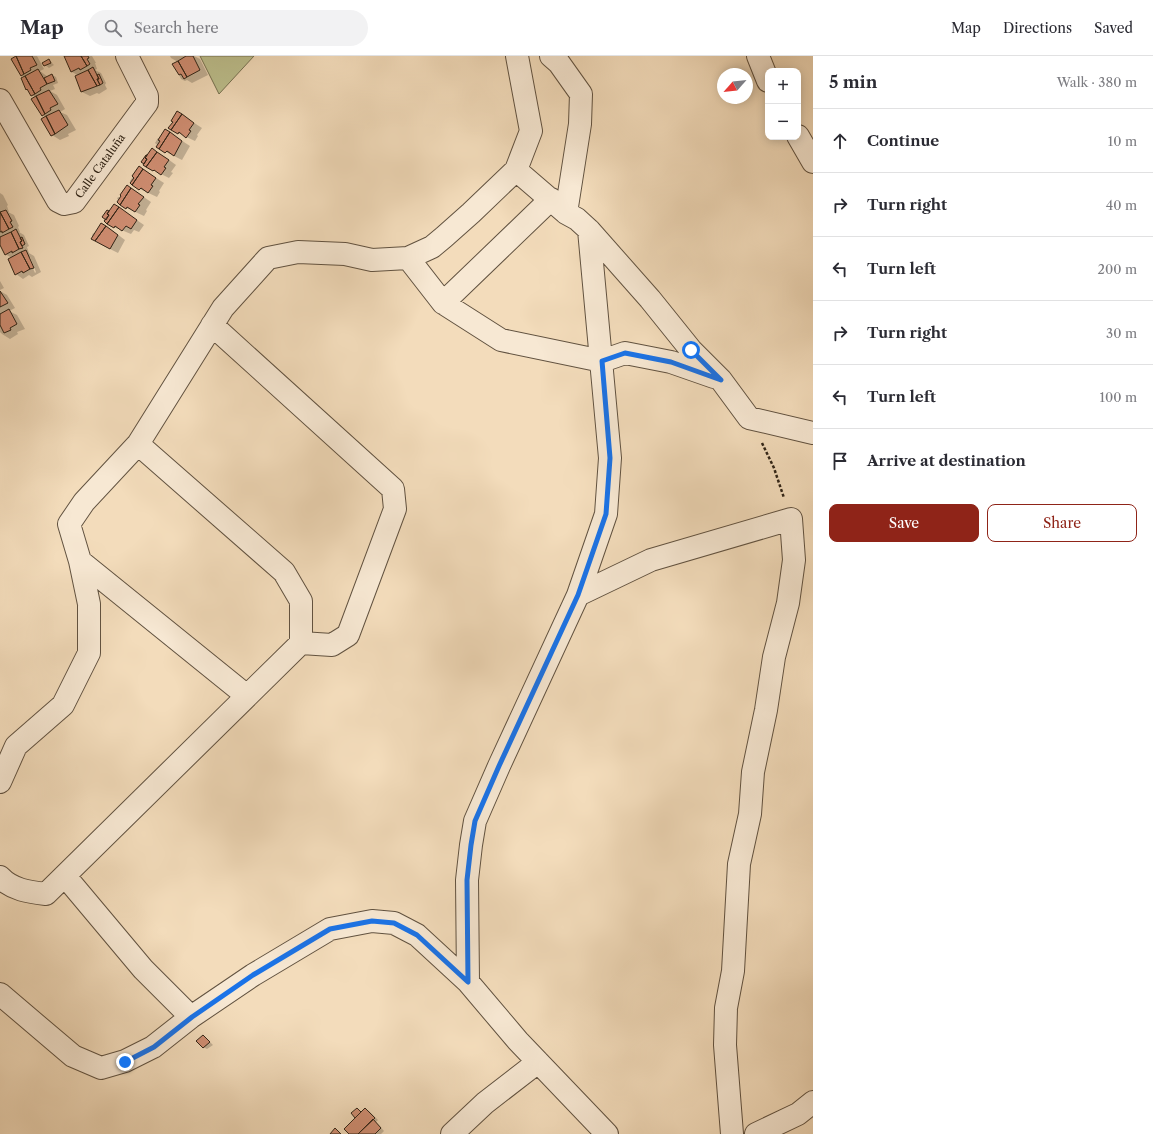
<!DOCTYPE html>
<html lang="en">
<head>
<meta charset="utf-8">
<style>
	body { margin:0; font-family:"Libre Caslon Text",serif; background:#f2f2f3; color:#2b2b33 }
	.controls { position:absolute; right:12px; top:12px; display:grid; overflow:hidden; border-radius:8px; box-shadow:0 2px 10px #0003 }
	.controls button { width:36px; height:36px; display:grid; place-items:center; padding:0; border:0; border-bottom:1px solid #e1e1e2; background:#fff; color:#2b2b33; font:20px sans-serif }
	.compass { position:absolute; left:717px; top:12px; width:36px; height:36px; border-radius:50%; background:#fff; box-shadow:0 2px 10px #0003; rotate:243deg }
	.stop { position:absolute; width:12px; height:12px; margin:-9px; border:3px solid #1a73e8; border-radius:50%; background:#fff }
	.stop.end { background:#1a73e8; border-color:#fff; box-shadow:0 1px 4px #0008 }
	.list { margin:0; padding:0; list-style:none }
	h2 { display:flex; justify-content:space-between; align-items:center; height:52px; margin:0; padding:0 16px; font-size:17px }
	h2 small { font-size:13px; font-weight:400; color:#7c7c81 }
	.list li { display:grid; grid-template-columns:26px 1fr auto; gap:12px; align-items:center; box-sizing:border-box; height:64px; padding:0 16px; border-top:1px solid #e1e1e2 }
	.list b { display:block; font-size:15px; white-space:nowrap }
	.list em { font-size:13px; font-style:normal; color:#7c7c81 }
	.actions { display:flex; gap:8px; padding:12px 16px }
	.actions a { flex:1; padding:9px 0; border:1px solid #8f2418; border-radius:8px; text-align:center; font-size:14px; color:#8f2418 }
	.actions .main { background:#8f2418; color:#fff }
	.icon { flex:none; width:22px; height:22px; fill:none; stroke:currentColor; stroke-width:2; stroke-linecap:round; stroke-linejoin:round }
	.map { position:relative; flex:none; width:813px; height:1078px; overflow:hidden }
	header { display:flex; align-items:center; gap:24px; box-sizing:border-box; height:56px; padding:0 20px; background:#fff; border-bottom:1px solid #e1e1e2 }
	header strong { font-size:19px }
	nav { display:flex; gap:22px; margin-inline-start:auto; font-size:14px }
	.search { width:280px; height:36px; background:#f2f2f3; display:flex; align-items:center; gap:10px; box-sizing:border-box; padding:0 14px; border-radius:22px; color:#7c7c81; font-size:15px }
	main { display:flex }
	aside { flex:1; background:#fff }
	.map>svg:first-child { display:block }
	.green { fill:#bdc08e; stroke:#767252 }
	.shadow { fill:#0003; fill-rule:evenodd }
	.building { fill:#d18f74; stroke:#302417 }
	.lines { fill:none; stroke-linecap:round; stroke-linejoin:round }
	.minor-casing { stroke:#615240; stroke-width:24 }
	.path { stroke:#302417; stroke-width:2.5; stroke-dasharray:3 2; stroke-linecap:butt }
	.minor { stroke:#f7e8d3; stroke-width:22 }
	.route { stroke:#1a73e8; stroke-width:5 }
	.labels { text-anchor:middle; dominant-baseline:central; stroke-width:3.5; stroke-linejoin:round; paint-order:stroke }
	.street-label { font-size:11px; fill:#302417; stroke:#f7e8d3 }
</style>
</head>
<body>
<header>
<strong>Map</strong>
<div class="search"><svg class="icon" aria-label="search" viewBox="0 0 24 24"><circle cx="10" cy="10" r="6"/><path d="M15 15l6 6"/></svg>Search here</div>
<nav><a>Map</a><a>Directions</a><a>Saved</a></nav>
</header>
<main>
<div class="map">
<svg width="813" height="1078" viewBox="0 0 813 1078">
	<rect width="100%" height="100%" fill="#f3dcbb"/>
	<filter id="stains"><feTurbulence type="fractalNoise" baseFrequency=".005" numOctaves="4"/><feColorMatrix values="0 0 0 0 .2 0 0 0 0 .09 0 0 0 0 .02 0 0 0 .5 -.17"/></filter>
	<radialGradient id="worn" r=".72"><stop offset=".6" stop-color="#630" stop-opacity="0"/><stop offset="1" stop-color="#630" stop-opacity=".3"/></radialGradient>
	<!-- green -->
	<path class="green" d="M 200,0 L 254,0 L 219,38 Z"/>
	<!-- shadow -->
	<path class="shadow" d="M 13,0 L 37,0 L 44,13 L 40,15 L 48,21 L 52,19 L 56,21 L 58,27 L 53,29 L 55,33 L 50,35 L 57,39 L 65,53 L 60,56 L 67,59 L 76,74 L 68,78 L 69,80 L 60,84 L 52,79 L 47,61 L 42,59 L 36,41 L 31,39 L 27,33 L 25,21 L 21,19 L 16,1 Z
		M 67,0 L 92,0 L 96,7 L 95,7 L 97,13 L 95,14 L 101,17 L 106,27 L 105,29 L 107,33 L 99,38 L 97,37 L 90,40 L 82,36 L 79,20 L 72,16 Z
		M 170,0 L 194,0 L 200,3 L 208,19 L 192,27 L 187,24 L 185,25 L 181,23 L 174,8 L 178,6 L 171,2 Z
		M 49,4 L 54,9 L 49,12 L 45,9 Z
		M 185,61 L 202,72 L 197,79 L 198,80 L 195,85 L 178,77 Z
		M 173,79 L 190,90 L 182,104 L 166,96 L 155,87 L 158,82 L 160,83 Z
		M 146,100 L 165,101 L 176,109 L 171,116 L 173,117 L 169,122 L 153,114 L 142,106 Z
		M 139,111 L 164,127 L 159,135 L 160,136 L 157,141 L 140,133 L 130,125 Z
		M 135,135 L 151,146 L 146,154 L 147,155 L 144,160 L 127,152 L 119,146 L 120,144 L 117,143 L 118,141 L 122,142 Z
		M 0,137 L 3,139 L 8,149 L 7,150 L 9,156 L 8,156 L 14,159 L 19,170 L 18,171 L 20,176 L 19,176 L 24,179 L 29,190 L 27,191 L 29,197 L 34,200 L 41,216 L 32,221 L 29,219 L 23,223 L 16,218 L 12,202 L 5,198 L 0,187 L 0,182 L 1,182 L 0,181 ZM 28,201 L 30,201 L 36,216 L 35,217 Z
		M 122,154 L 144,169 L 139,176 L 134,174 L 131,178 L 114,171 L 107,159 Z
		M 109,172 L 125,184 L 118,197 L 102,189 L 93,183 L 94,181 L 92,180 L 93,177 L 95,178 Z
		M 0,225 L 4,232 L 0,234 Z
		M 0,235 L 7,239 L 15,252 L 9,255 L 17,259 L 25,273 L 17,276 L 18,278 L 10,283 L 2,278 L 0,276 Z
		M 204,980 L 213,989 L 207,993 L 203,991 Z
		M 357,1053 L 362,1056 L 365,1053 L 369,1055 L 378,1064 L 376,1066 L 384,1075 L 381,1078 L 351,1078 L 356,1062 Z"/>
	<!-- building -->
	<path class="building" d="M 16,0 L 32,0 L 37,9 L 30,12 L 31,14 L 24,18 Z
		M 16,0 L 24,18 L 21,20 L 11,3 Z
		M 64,0 L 81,0 L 87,10 L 80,14 L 79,12 L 71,16 Z
		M 81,0 L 88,0 L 89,2 L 87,3 L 90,8 L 87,10 Z
		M 186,0 L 193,0 L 200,14 L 187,21 L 178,5 Z
		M 49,3 L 51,7 L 44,10 L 42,7 Z
		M 178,5 L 187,21 L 184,23 L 181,18 L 179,19 L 172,8 Z
		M 93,11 L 99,23 L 97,23 L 100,29 L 97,30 L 88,14 Z
		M 38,13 L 47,28 L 40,32 L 41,34 L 35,38 L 25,20 Z
		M 88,14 L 97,30 L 81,36 L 75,20 Z
		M 52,18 L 55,25 L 47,28 L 44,22 Z
		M 99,18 L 103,27 L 100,29 L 97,23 L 99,23 L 97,19 Z
		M 25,20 L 35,38 L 31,40 L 27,33 L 26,34 L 21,22 Z
		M 49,34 L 58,48 L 50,52 L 51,54 L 45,58 L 36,40 Z
		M 36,40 L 45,58 L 42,60 L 31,43 Z
		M 59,54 L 68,69 L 55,78 L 46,60 Z
		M 177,55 L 182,58 L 171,74 L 168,72 L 173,66 L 171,65 Z
		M 182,58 L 194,67 L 189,74 L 191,75 L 186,82 L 179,76 L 178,78 L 171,74 Z
		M 46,60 L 55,78 L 51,80 L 41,63 Z
		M 165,73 L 170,76 L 159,93 L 156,91 L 160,85 L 158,84 Z
		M 170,76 L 182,85 L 174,100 L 167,95 L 165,97 L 159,93 Z
		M 152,92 L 157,96 L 146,111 L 143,109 L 147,103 L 145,102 Z
		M 157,96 L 169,104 L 164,111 L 166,112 L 161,119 L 154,114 L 153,115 L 146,111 Z
		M 146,99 L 147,99 L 145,102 L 147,103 L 144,108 L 141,106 Z
		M 139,110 L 143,113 L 132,129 L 130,127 L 134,122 L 132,120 Z
		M 143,113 L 156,122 L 151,129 L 153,130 L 148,137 L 141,132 L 139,134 L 132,129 Z
		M 127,129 L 131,132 L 120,149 L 117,146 L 121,140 L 120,139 Z
		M 131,132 L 144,141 L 138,148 L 140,149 L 135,156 L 127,151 L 126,153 L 120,149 Z
		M 114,148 L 119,151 L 107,168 L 104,165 L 109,159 L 107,158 Z
		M 119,151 L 137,164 L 131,173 L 126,170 L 122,175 L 115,170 L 114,172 L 107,168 Z
		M 6,154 L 12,165 L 10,166 L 13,171 L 9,173 L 0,156 Z
		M 107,154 L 109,155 L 107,158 L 109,159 L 106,164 L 102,161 Z
		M 0,156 L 9,173 L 2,177 L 2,175 L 0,176 Z
		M 101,167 L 106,170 L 95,185 L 91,183 Z
		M 106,170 L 118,179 L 110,193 L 95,185 Z
		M 16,173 L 22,185 L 20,186 L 23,192 L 19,193 L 11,176 Z
		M 11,176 L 19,193 L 12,197 L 12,195 L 5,199 L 0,189 L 0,181 Z
		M 22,181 L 25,188 L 22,190 L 20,186 L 22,185 L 20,182 Z
		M 26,194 L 34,212 L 30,213 L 21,196 Z
		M 21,196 L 30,213 L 23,217 L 22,215 L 15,219 L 8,203 Z
		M 0,235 L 8,247 L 0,251 Z
		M 9,253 L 17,268 L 10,272 L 11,274 L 4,277 L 0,269 L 0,258 Z
		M 203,979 L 210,986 L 203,992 L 196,985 Z
		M 357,1052 L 361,1056 L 355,1062 L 351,1057 Z
		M 365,1052 L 375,1062 L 358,1078 L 349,1078 L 344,1073 Z
		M 373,1063 L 381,1072 L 375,1078 L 358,1078 Z
		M 335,1072 L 341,1078 L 330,1078 Z"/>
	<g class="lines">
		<defs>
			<path id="minor" d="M 551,0 L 559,7 L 581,38 L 580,68 L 566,157
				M 758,0 L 768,25
				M 0,44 L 58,145 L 64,148 L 74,146 L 147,47 L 147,40 L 127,0
				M 798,80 L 813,106
				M 516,114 L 531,75 L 517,0
				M 408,202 L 443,247 L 501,284 L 602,305 L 625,297 L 671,306 L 714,321
				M 443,247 L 551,143
				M 212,269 L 393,433 L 395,453 L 348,579 L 332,589 L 301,587
				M 80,505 L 247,640
				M 578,539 L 651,504 L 791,463 L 794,504 L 788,547 L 774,601 L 766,654 L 753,716 L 750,758 L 739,808 L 733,915 L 726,952 L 725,989 L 732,1078
				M 0,726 L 16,690 L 63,649 L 89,597 L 89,548 L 80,505 L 69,468 L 84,446 L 138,388 L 223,252 L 268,202 L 298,196 L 345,198 L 372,204 L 408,202 L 432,191 L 444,181 L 471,157 L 516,114 L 566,157 L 577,163 L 589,174 L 650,243 L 691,294 L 721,324 L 749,362 L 813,377
				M 65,820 L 143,913 L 191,961 L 253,919 L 330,873 L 372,865 L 394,867 L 417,879 L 468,926 L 518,985 L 607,1078
				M 0,821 C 12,834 29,836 46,838 L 301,587 L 301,545 L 284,516 L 138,388
				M 468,926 L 467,824 L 471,789 L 475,765 L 499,710 L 578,539 L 606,458 L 610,402 L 589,174
				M 0,938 L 73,1000 L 101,1012 L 125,1005 L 153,991 L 191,961
				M 452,1078 L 485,1047 L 538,1006
				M 756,1078 L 798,1058 L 813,1046"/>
		</defs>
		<!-- minor casing -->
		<use href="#minor" class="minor-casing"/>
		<!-- path -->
		<path class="path" d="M 762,387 L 774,412 L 784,442"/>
		<!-- minor -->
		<use href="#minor" class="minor"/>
	</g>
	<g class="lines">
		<!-- route -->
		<path class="route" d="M 125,1006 L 154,991 L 192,961 L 253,919 L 330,873 L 372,865 L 394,867 L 417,879 L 468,926 L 467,824 L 471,789 L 475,765 L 499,710 L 578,539 L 606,458 L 610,402 L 602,305 L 625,297 L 671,306 L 721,324 L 691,294"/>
	</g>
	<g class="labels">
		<!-- street labels -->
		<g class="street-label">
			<text transform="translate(100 110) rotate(-54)">Calle Cataluña</text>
		</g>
	</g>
	<rect width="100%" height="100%" filter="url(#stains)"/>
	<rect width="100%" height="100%" fill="url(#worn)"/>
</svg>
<div class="controls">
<button>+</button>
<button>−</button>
</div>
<svg class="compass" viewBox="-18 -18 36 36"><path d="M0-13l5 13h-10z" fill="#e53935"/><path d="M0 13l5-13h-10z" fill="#7c7c81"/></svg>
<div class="stop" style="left:691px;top:294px"></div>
<div class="stop end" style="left:125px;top:1006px"></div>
</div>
<aside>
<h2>5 min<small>Walk · 380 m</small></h2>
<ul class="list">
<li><svg class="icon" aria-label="ahead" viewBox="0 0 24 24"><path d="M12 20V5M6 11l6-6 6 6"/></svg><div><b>Continue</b></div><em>10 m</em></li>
<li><svg class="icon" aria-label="right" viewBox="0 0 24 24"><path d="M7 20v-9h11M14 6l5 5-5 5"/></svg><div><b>Turn right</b></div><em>40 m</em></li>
<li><svg class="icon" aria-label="left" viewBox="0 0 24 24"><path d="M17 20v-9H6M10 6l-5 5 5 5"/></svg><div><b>Turn left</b></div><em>200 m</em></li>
<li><svg class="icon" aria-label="right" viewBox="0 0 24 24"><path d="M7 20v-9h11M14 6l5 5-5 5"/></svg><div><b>Turn right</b></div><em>30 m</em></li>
<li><svg class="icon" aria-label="left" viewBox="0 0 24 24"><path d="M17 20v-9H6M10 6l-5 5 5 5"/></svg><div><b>Turn left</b></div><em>100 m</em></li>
<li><svg class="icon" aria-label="arrive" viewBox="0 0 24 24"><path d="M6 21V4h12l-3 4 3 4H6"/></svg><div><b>Arrive at destination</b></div></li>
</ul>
<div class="actions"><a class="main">Save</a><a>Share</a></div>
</aside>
</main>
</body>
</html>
